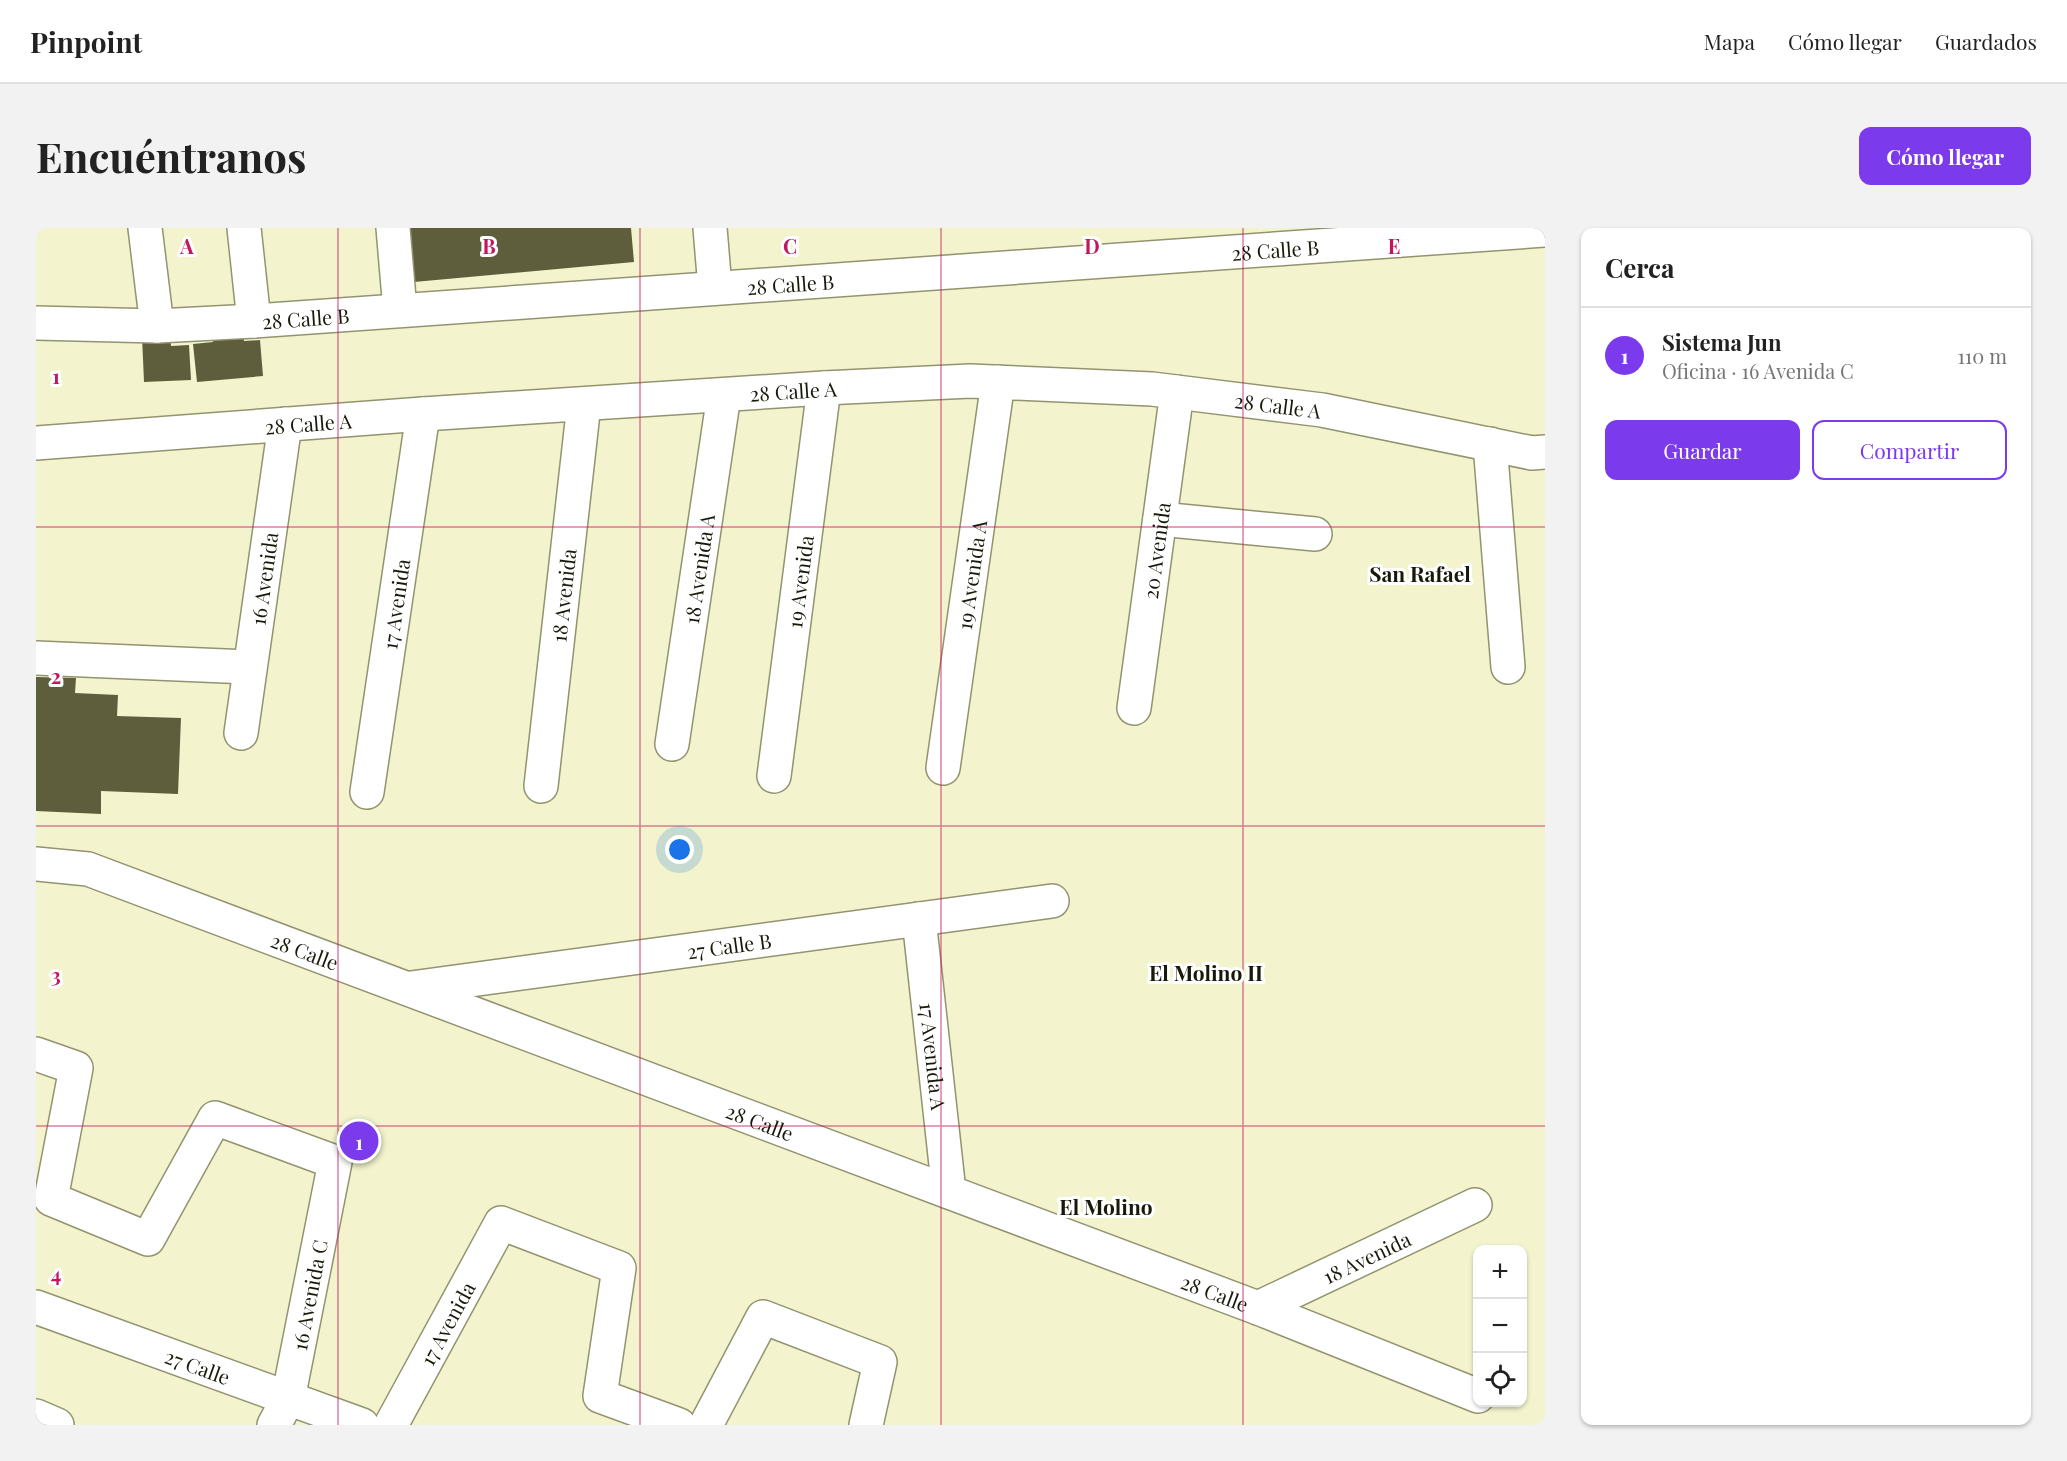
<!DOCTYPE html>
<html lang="es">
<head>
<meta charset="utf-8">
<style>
	body { margin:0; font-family:"Playfair Display",serif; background:#f2f2f2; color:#222 }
	.controls { position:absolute; right:18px; bottom:18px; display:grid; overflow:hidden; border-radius:12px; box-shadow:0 2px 4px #0004 }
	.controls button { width:54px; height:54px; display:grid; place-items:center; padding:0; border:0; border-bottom:2px solid #e0e0e0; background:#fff; color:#222; font:30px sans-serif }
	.you { position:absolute; left:644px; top:622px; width:21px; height:21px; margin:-15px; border:4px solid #fff; border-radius:50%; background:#1a73e8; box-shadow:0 0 0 9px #1a73e833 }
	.badge { display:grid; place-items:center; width:39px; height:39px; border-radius:50%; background:#7c3aed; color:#fff; font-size:20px; font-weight:700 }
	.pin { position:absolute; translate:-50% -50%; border:3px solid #fff; box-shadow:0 2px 6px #0006 }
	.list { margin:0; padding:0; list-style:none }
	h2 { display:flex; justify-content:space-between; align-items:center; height:78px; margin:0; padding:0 24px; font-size:26px }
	h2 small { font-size:20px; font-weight:400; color:#767676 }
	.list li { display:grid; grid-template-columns:39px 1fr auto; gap:18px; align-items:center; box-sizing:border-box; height:96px; padding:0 24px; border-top:2px solid #e0e0e0 }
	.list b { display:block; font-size:22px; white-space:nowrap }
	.list p { margin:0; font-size:20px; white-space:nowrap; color:#767676 }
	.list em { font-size:20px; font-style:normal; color:#767676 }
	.actions { display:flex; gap:12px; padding:18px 24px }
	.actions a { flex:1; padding:14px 0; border:2px solid #7c3aed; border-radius:12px; text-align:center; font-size:21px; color:#7c3aed }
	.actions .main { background:#7c3aed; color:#fff }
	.icon { flex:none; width:33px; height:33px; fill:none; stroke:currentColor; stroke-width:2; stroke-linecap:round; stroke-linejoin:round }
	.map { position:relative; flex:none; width:1509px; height:1197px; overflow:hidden; border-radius:12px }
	header { display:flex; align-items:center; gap:36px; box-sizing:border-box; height:84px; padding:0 30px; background:#fff; border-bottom:2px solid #e0e0e0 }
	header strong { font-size:28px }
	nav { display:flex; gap:33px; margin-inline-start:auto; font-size:21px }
	.intro { display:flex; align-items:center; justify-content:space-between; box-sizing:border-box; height:144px; padding:0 36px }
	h1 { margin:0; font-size:42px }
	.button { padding:15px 27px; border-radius:12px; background:#7c3aed; color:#fff; font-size:21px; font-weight:700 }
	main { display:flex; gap:36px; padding:0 36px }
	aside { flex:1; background:#fff; border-radius:12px; box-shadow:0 2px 4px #0004 }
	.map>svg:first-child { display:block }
	.building { fill:#5e5e3d }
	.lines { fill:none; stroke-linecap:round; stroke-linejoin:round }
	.minor-casing { stroke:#939370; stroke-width:36 }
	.minor { stroke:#fff; stroke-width:33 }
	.grid { fill:none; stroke:#c2185b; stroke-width:1.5; stroke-opacity:0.55 }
	.labels { text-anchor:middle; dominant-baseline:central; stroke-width:6; stroke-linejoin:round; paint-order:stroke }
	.street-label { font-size:20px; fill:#19190b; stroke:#fff }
	.neighbourhood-label { font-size:21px; font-weight:bold; fill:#19190b; stroke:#fff }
	.grid-label { font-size:20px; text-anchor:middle; font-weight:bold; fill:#c2185b; stroke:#fff; stroke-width:6; stroke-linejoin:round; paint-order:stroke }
</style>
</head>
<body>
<header>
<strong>Pinpoint</strong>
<nav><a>Mapa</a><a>Cómo llegar</a><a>Guardados</a></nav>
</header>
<div class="intro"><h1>Encuéntranos</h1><a class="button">Cómo llegar</a></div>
<main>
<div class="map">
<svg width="1509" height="1197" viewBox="0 0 1509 1197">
	<rect width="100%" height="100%" fill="#f3f4ce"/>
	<!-- building -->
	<path class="building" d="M 373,0 L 595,0 L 598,34 L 378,54 Z
		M 206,100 L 208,113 L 224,112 L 227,148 L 161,154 L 157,116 L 177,114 L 176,102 Z
		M 134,107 L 135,118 L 153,117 L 155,152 L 108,154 L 106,108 Z
		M 0,449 L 40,450 L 39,465 L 82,467 L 81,488 L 145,490 L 142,566 L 65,563 L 65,586 L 0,583 Z"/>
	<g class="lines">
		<defs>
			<g id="minor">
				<path d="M 109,0 L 121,98"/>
				<path d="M 208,0 L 218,93"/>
				<path d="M 357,0 L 364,82"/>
				<path d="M 674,0 L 679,60"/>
				<path id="s1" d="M 0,95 L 121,98 L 218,93 L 1509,2"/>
				<path id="s2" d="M 0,215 L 387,186 L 788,160 L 934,153 L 1116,161 L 1286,182 L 1496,225 L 1509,224"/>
				<path d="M 1454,216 L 1472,439"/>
				<path d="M 1124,291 L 1279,306"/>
				<path d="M 0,430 L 213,439"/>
				<path id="s3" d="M 1098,480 L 1141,164"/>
				<path id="s4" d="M 205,505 L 249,196"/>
				<path id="s5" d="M 636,516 L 688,167"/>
				<path id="s6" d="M 907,540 L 962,154"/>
				<path id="s7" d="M 738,548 L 788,160"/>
				<path id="s8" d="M 505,558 L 548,176"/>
				<path id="s9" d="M 331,564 L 387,186"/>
				<path id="s10" d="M 0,636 L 52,641 L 1222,1080 L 1442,1168"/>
				<path id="s11" d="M 883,691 L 913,964"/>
				<path id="s12" d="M 375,760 L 1016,673"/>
				<path d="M 0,826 L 40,840 L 15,971 L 112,1011 L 179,890 L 299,934 L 252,1171 L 238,1197"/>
				<path id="s13" d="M 0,1079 L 326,1197"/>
				<path id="s14" d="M 1222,1080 L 1439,977"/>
				<path d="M 0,1188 L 21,1197"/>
				<path id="s15" d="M 355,1197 L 465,995 L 583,1040 L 564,1168 L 643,1197"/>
				<path d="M 670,1197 L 727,1089 L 844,1134 L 830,1197"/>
			</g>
		</defs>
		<!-- minor casing -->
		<use href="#minor" class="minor-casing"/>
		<!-- minor -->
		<use href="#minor" class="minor"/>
	</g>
	<!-- grid -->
	<path class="grid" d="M 302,0 L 302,1197M 604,0 L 604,1197M 905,0 L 905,1197M 1207,0 L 1207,1197M 0,299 L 1509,299M 0,598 L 1509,598M 0,898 L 1509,898"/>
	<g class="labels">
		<!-- street labels -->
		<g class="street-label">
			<text stroke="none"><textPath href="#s1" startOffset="1242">28 Calle B</textPath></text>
			<text stroke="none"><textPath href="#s1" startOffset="756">28 Calle B</textPath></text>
			<text stroke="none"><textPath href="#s1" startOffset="270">28 Calle B</textPath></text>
			<text stroke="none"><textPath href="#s2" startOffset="759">28 Calle A</textPath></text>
			<text stroke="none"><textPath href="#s2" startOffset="1245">28 Calle A</textPath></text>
			<text stroke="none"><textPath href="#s2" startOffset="273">28 Calle A</textPath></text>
			<text stroke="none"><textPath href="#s3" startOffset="159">20 Avenida</textPath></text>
			<text stroke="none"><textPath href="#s5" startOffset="177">18 Avenida A</textPath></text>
			<text stroke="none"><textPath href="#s6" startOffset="195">19 Avenida A</textPath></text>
			<text stroke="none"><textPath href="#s4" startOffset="156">16 Avenida</textPath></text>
			<text stroke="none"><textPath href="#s7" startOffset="196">19 Avenida</textPath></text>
			<text stroke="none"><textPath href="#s8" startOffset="192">18 Avenida</textPath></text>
			<text stroke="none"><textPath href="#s9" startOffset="190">17 Avenida</textPath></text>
			<text stroke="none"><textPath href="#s12" startOffset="321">27 Calle B</textPath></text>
			<text stroke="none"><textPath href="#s10" startOffset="284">28 Calle</textPath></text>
			<text stroke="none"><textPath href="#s11" startOffset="138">17 Avenida A</textPath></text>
			<text stroke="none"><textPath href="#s10" startOffset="770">28 Calle</textPath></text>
			<text stroke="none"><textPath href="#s14" startOffset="120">18 Avenida</textPath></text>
			<text stroke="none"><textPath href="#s10" startOffset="1256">28 Calle</textPath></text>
			<text transform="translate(273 1067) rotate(-79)">16 Avenida C</text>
			<text stroke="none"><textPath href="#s15" startOffset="116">17 Avenida</textPath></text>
			<text stroke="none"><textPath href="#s13" startOffset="172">27 Calle</textPath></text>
		</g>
		<!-- neighbourhood labels -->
		<g class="neighbourhood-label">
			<text x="1384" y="345">San Rafael</text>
			<text x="1170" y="744">El Molino II</text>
			<text x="1070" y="978">El Molino</text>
		</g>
	</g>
	<g class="grid-label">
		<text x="151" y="26">A</text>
		<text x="453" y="26">B</text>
		<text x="754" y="26">C</text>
		<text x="1056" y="26">D</text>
		<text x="1358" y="26">E</text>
		<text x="20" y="156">1</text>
		<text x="20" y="456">2</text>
		<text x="20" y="755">3</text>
		<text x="20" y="1054">4</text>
	</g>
</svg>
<div class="controls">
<button>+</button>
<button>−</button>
<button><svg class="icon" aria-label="locate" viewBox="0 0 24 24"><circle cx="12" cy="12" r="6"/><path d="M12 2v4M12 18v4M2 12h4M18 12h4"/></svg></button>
</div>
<div class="you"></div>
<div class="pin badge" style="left:323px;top:913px">1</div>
</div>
<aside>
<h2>Cerca<small></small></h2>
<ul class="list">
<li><span class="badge">1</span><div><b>Sistema Jun</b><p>Oficina · 16 Avenida C</p></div><em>110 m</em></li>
</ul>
<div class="actions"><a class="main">Guardar</a><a>Compartir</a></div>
</aside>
</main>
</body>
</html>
